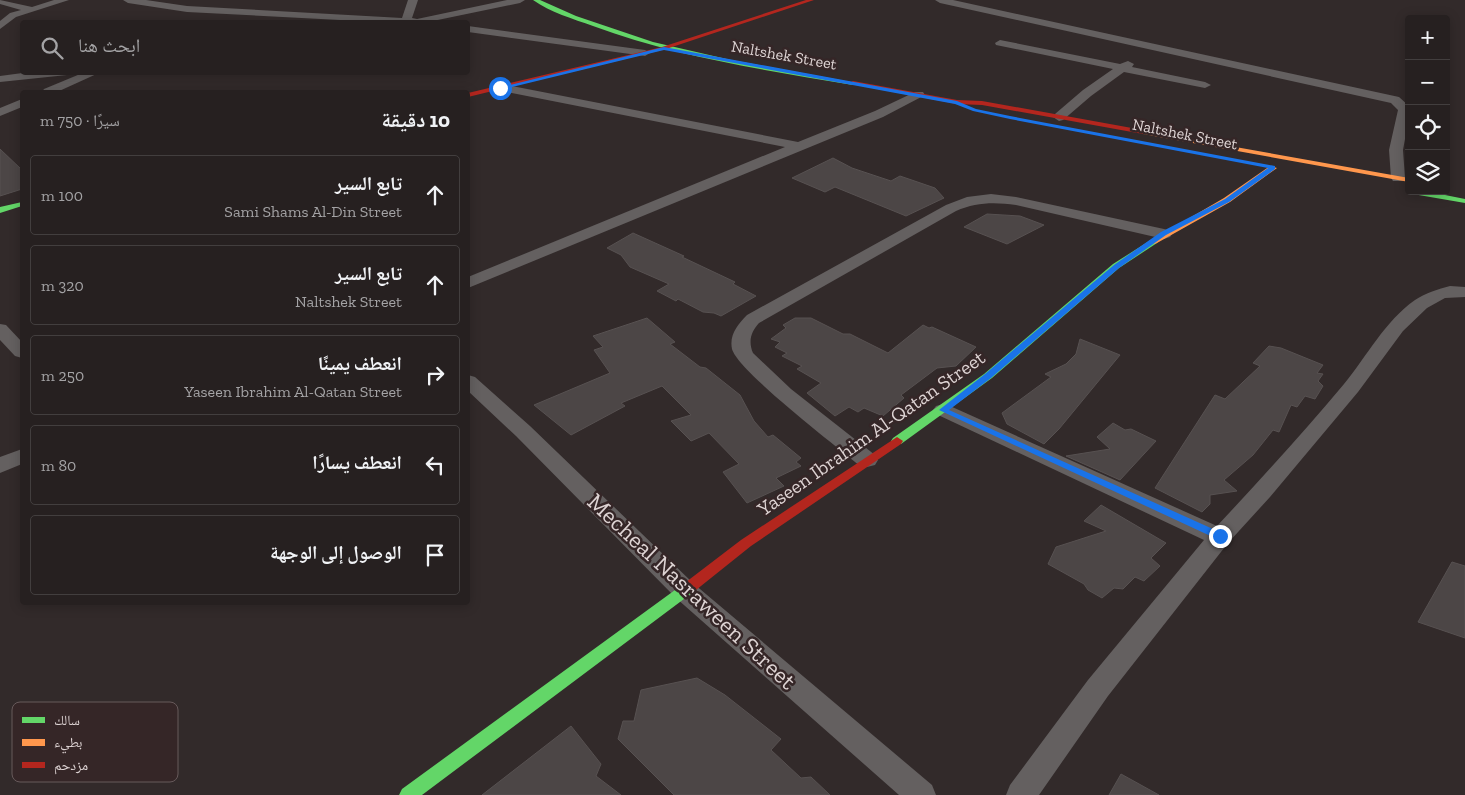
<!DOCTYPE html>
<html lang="ar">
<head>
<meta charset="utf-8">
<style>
	body { margin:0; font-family:"Zilla Slab","Noto Naskh Arabic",serif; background:#322d2d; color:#f1f3f6; direction:rtl }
	.controls { position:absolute; right:15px; top:15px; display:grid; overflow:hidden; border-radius:5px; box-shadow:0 2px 12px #0003 }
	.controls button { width:45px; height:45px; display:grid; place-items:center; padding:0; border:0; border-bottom:1px solid #423e3e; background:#262020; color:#f1f3f6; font:25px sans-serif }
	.stop { position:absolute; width:15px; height:15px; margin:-11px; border:4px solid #1a73e8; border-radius:50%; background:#fff }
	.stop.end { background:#1a73e8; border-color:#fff; box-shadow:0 1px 5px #0008 }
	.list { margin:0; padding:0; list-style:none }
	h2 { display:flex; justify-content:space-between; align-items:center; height:65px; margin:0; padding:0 20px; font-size:21px }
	h2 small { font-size:16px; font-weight:400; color:#a4a3a5 }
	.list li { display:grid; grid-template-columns:32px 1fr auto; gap:15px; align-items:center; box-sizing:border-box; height:80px; margin:0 10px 10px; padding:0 10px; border:1px solid #423e3e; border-radius:5px }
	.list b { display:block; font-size:19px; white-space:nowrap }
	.list p { margin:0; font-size:16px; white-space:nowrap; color:#a4a3a5 }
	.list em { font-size:16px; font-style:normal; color:#a4a3a5 }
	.icon { flex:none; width:28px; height:28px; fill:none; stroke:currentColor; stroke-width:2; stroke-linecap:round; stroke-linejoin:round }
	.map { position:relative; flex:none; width:1465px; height:795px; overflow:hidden; direction:ltr }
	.search { position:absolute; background:#262020; box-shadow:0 2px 12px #0003; left:20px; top:20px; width:450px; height:55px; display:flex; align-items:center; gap:12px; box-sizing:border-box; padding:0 18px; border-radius:5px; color:#a4a3a5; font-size:19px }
	.panel { position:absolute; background:#262020; box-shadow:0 2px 12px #0003; left:20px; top:90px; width:450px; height:515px; border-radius:5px; direction:rtl }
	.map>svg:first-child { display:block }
	.building { fill:#4c4646; stroke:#575151 }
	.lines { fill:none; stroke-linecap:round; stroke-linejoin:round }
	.street { fill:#646060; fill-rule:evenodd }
	.fast { fill:#63d668; fill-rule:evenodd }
	.slow { fill:#ff974d; fill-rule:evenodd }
	.jam { fill:#b3261e; fill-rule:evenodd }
	.route { fill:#1a73e8 }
	.labels { text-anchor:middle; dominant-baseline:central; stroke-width:5; stroke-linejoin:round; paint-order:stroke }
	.far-street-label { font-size:16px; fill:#ddd3d3; stroke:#352627 }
	.street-label { font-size:20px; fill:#ddd3d3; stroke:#352627 }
	.near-street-label { font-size:24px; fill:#ddd3d3; stroke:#352627 }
	.key { fill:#352627; stroke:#675a5b; stroke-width:1 }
	.key-label { font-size:14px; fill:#ddd3d3 }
</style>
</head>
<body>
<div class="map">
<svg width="1465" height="795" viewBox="0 0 1465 795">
	<rect width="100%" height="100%" fill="#322a2a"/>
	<!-- building -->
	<path class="building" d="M 0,149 L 22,170 L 22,189 L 0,196 Z
		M 833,158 L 852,168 L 891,181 L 900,176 L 935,188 L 944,198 L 906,216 L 835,187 L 825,192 L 792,178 Z
		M 987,214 L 1020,216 L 1044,225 L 1007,244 L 964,227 Z
		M 633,233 L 684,256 L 682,257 L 735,282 L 733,284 L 756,296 L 721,316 L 714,313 L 703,312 L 678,299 L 676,301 L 657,291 L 669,284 L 630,267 L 621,255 L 607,248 Z
		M 647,318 L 675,342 L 670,344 L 700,367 L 706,368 L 740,395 L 754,421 L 768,437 L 773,435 L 801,458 L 796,462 L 801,466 L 776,478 L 784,486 L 747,503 L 723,472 L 739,464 L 709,433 L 691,441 L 671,421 L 691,415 L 662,386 L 621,403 L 625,406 L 571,435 L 534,405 L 610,373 L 594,350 L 603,347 L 593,336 Z
		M 795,318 L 811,318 L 843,334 L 850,334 L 888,353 L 923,325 L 929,328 L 932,327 L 976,347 L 956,366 L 937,368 L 901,395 L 904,398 L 883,416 L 864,408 L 858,412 L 849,407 L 835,416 L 807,393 L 821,383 L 797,369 L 802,366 L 782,356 L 787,353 L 775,347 L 780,342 L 771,339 L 786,328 L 783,325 Z
		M 1080,339 L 1120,355 L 1059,429 L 1044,444 L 1007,424 L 1002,413 L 1051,377 L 1045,374 L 1066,364 L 1076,354 Z
		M 1269,346 L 1281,348 L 1323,365 L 1317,373 L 1323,374 L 1318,381 L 1323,386 L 1315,399 L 1305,396 L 1297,407 L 1291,405 L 1279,432 L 1273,430 L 1253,455 L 1224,480 L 1237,491 L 1210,495 L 1210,504 L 1202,512 L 1155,488 L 1215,395 L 1225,399 L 1260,366 L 1253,363 Z
		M 1113,423 L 1125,430 L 1131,429 L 1156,441 L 1120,480 L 1066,456 L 1110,449 L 1097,437 Z
		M 1101,505 L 1166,543 L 1151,558 L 1160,566 L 1144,581 L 1135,577 L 1123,589 L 1114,588 L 1102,598 L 1088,590 L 1084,584 L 1048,564 L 1056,547 L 1106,531 L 1084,521 Z
		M 1452,562 L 1465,566 L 1465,638 L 1418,622 Z
		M 697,678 L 725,695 L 781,739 L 771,750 L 801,778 L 811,777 L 830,795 L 674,795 L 618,739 L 623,721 L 634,721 L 641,690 Z
		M 571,726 L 601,764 L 596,776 L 621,795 L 482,795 Z
		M 1121,774 L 1159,795 L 1109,795 Z"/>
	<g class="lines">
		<!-- street -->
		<path class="street" d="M 0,0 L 32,7 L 54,0 L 69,0 L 16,17 L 0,29 L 0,21 L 10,13 L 21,10 L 0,4 Z
			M 123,0 L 146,0 L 187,6 L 402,18 L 408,0 L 418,0 L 412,18 L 417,19 L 507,0 L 525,0 L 520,3 L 428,22 L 378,22 L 187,12 L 128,3 Z
			M 935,0 L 953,0 L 1399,97 L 1409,106 L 1409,117 L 1403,150 L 1405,178 L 1403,181 L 1393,181 L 1391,178 L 1389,150 L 1398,110 L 1391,103 L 940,3 Z
			M 468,26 L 645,50 L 650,53 L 645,56 L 468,32 Z
			M 1000,40 L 1120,64 L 1128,61 L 1134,64 L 1132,67 L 1205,82 L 1211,85 L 1205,88 L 1124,72 L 1091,96 L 1063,120 L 1059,121 L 1053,117 L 1055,114 L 1083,90 L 1113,69 L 996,45 L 995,43 Z
			M 30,72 L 72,72 L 67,75 L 0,82 L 0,76 Z
			M 85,72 L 101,72 L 57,92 L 42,92 L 44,89 Z
			M 501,84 L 798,142 L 875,111 L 915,92 L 923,92 L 925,95 L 883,117 L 468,288 L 468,277 L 785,147 L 497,90 L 495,88 Z
			M 22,99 L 22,107 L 0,116 L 0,108 Z
			M 991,194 L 1016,197 L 1164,229 L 1170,231 L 1172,234 L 1170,237 L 1164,239 L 1016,205 C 995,202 976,202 956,211 L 759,323 C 751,332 748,341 753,353 L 791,389 L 875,455 L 878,460 L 875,465 L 867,467 L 859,465 C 836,446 738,371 732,349 C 729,335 738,324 747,315 L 946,205 L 967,197 Z
			M 1450,286 L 1465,287 L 1465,297 L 1445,298 L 1427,308 L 1403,331 L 1358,392 L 1270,497 L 1228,543 L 1108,696 L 1039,795 L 1006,795 L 1010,785 L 1088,680 L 1204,540 L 936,414 L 933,410 L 936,406 L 943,404 L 950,406 L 1217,526 C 1260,480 1303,433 1344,384 C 1367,356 1385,321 1415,300 C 1426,293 1438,289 1450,286 Z
			M 0,324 L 6,325 L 22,342 L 22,358 L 15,356 L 0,340 Z
			M 468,375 L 475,377 L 530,426 L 694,584 L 932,785 L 936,795 L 899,795 L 676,598 L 516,436 L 468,391 Z
			M 22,449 L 22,464 L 0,473 L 0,457 Z"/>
		<!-- fast -->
		<path class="fast" d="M 533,0 L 540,0 L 576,16 L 653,42 L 731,60 L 856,83 L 853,85 C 765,70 676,57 593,26 C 573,19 550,12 533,0 Z
			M 1409,189 L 1409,191 L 1425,191 L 1465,199 L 1465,203 L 1407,193 L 1406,191 Z
			M 22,202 L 22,206 L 0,213 L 0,207 Z
			M 1154,238 L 1158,241 L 1157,243 L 1119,268 L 992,378 L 901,444 L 893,444 L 891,441 L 893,438 L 984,374 L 1113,264 Z
			M 691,581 L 696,582 L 698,586 L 696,590 L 422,795 L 399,795 L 402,789 L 686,582 Z"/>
		<!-- slow -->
		<path class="slow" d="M 1140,130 L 1409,178 L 1409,182 L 1143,134 L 1139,132 Z
			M 1270,166 L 1277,168 L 1230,202 L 1157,243 L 1154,244 L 1150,241 L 1224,198 Z"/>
		<!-- jam -->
		<path class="jam" d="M 806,0 L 814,0 L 666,49 L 468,97 L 468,93 L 662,47 Z
			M 853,81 L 957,100 L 982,101 L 1143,130 L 1147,132 L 1143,134 L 982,105 L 957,104 L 851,84 L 851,82 Z
			M 897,437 L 903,441 L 901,444 L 751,546 L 696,590 L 691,591 L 686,590 L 684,586 L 686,582 L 741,540 Z"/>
	</g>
	<!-- route -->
	<path class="route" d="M 664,47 L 957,101 L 976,109 L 1010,116 L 1275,166 L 1275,169 L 1229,202 L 1166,235 L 1119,268 L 991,378 L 949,410 L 1224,534 L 1224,539 L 1217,539 L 939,410 L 985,374 L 1114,265 L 1161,232 L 1225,199 L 1268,168 L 1010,119 L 973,111 L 955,104 L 664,50 L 500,90 L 498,88 Z"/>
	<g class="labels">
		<!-- far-street labels -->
		<g class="far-street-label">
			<text transform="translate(784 55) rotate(10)">Naltshek Street</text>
			<text transform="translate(1185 134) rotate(11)">Naltshek Street</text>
		</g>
		<!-- street labels -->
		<g class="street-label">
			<text transform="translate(871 433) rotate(-35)">Yaseen Ibrahim Al-Qatan Street</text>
		</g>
		<!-- near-street labels -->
		<g class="near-street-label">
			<text transform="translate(692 591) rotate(43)">Mecheal Nasraween Street</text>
		</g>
	</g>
	<!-- legend -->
	<rect x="12" y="702" width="166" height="80" rx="8" class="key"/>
	<rect x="22" y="717" width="23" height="6" fill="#63d668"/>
	<rect x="22" y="739" width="23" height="7" fill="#ff974d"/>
	<rect x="22" y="762" width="23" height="6" fill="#b3261e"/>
	<g class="key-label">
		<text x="54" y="725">سالك</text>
		<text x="54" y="747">بطيء</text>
		<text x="54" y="770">مزدحم</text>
	</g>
</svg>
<div class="controls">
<button>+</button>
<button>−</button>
<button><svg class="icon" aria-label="locate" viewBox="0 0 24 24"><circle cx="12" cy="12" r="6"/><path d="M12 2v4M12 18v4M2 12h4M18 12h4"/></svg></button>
<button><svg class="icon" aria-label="layers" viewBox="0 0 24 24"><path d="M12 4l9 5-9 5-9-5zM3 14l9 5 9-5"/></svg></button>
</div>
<div class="stop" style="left:500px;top:88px"></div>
<div class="stop end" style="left:1220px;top:536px"></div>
<div class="search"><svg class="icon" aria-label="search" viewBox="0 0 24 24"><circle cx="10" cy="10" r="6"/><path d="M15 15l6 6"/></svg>ابحث هنا</div>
<section class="panel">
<h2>10 دقيقة<small>سيرًا · 750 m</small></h2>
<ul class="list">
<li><svg class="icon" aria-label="ahead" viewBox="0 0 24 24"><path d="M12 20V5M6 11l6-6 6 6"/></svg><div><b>تابع السير</b><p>Sami Shams Al-Din Street</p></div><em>100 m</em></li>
<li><svg class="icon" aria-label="ahead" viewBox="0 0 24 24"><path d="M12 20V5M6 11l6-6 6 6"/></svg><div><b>تابع السير</b><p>Naltshek Street</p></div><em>320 m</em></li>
<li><svg class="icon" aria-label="right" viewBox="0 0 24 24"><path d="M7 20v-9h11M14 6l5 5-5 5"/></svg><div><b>انعطف يمينًا</b><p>Yaseen Ibrahim Al-Qatan Street</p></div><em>250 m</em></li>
<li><svg class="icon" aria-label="left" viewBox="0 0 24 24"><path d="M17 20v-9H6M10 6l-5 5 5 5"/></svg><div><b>انعطف يسارًا</b></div><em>80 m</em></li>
<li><svg class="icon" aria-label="arrive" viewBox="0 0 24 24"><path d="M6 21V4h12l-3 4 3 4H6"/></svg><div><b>الوصول إلى الوجهة</b></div></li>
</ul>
</section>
</div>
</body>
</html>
